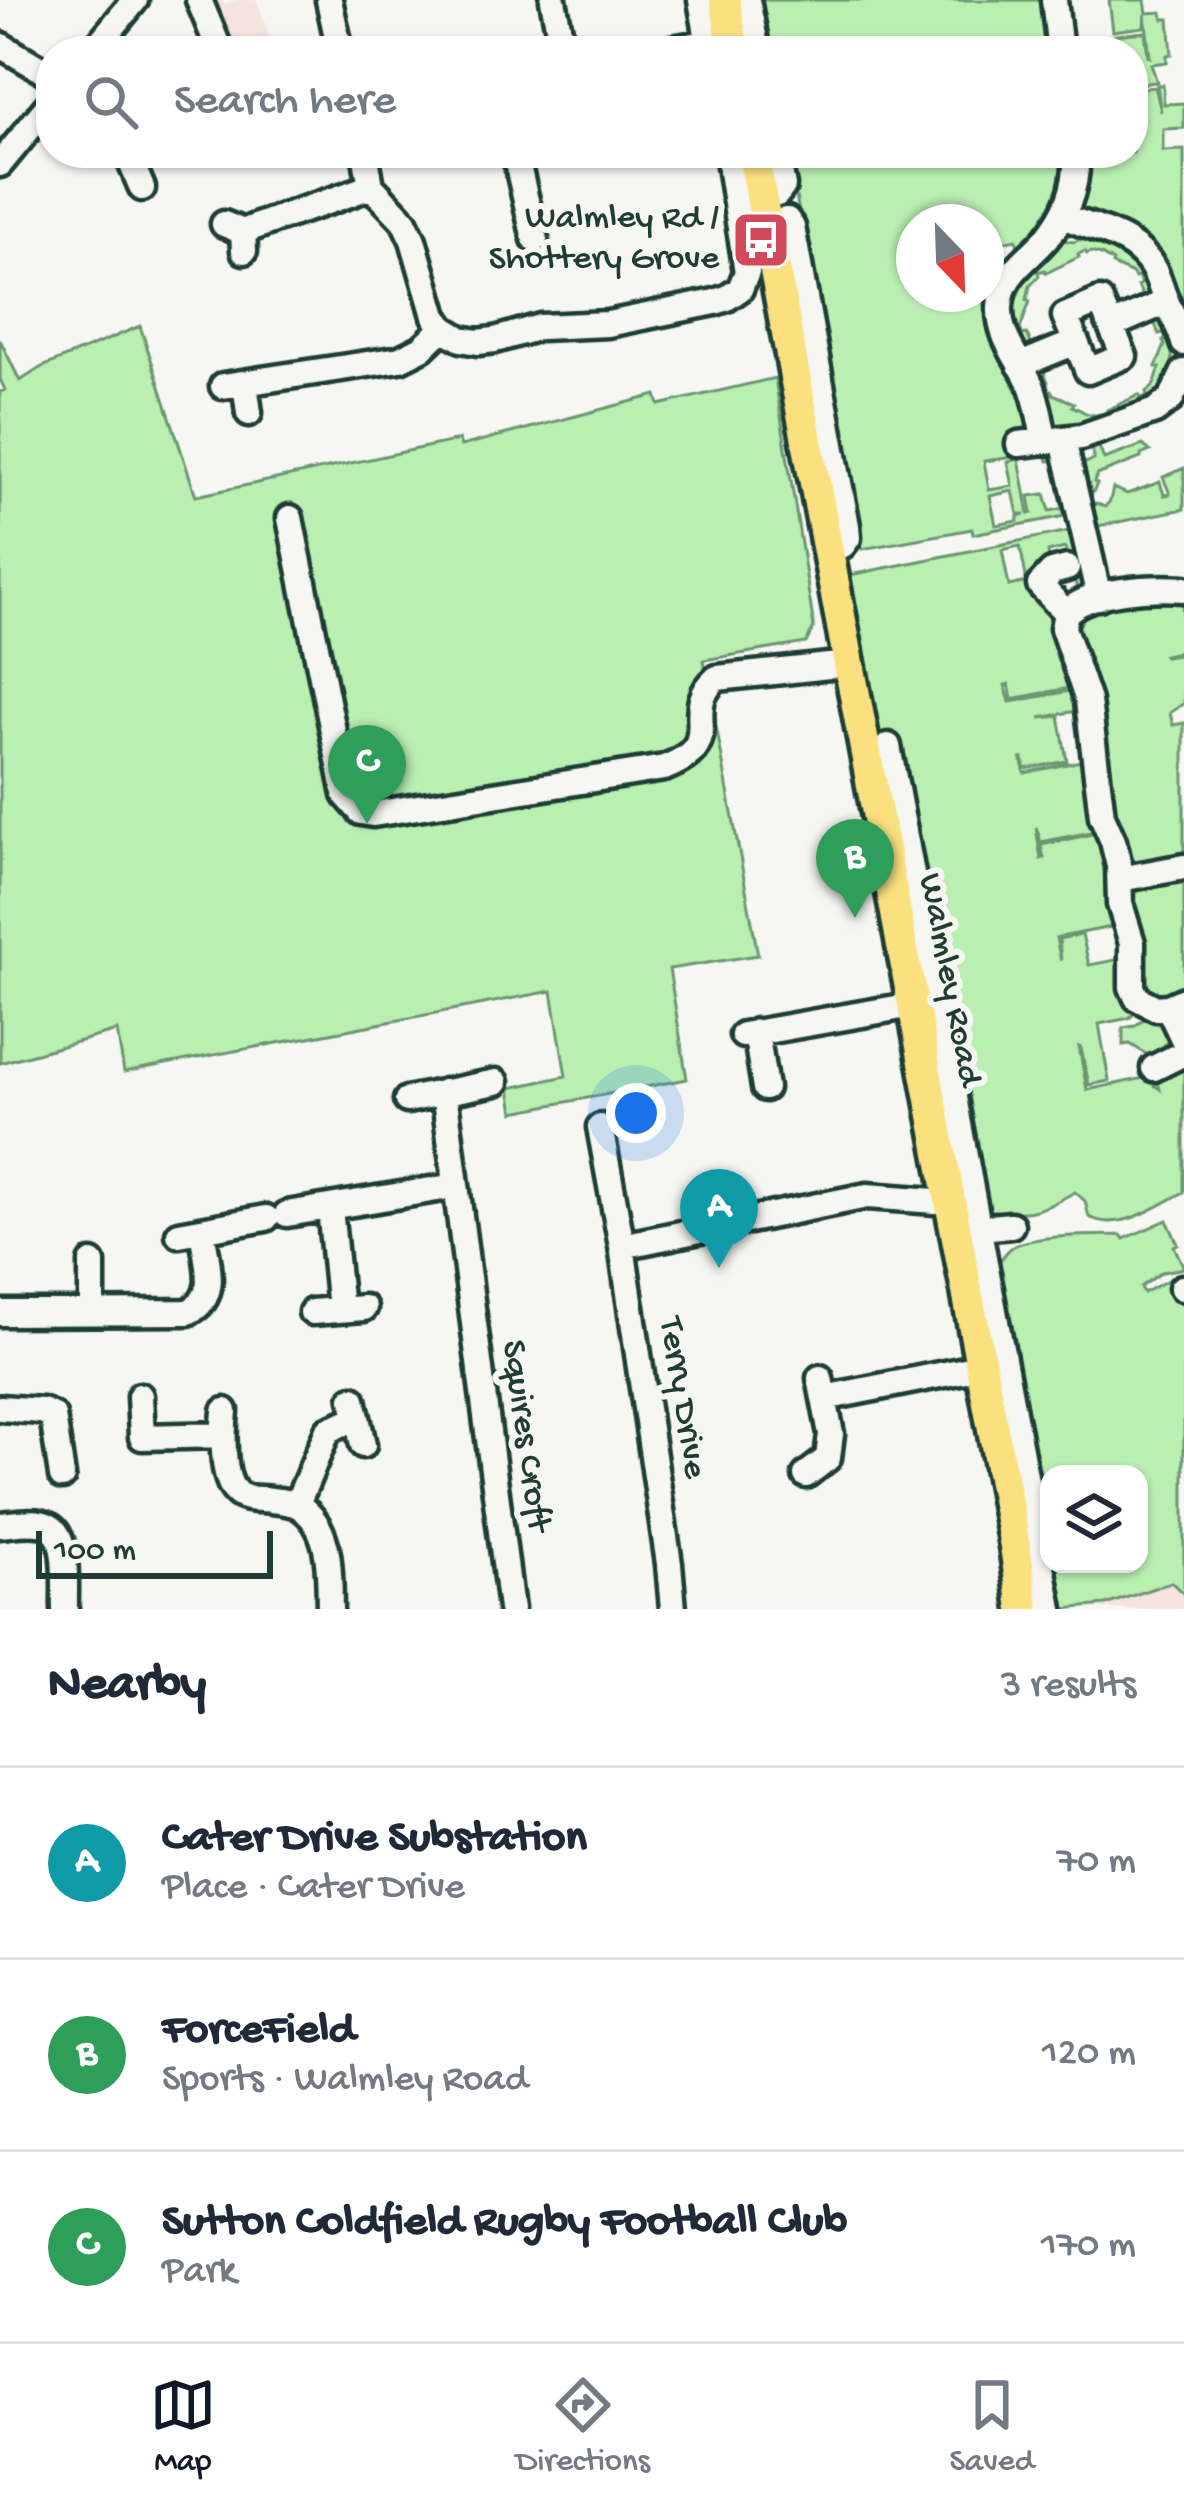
<!DOCTYPE html>
<html lang="en">
<head>
<meta charset="utf-8">
<style>
	body { margin:0; font-family:"Gochi Hand",sans-serif; background:#f2f2f3; color:#1f2937 }
	.controls { position:absolute; right:36px; bottom:36px; display:grid; overflow:hidden; border-radius:24px; box-shadow:0 3px 9px #0004 }
	.controls button { width:108px; height:108px; display:grid; place-items:center; padding:0; border:0; border-bottom:3px solid #e0e1e3; background:#fff; color:#1f2937; font:60px sans-serif }
	.compass { position:absolute; left:896px; top:204px; width:108px; height:108px; border-radius:50%; background:#fff; box-shadow:0 3px 9px #0004; rotate:157deg }
	.scale { position:absolute; left:36px; bottom:30px; width:237px; box-sizing:border-box; padding-left:12px; border:6px solid #1f3d34; border-top:0; font-size:33px; line-height:42px; white-space:nowrap; color:#1f3d34; -webkit-text-stroke:9px #f6f6f2; paint-order:stroke }
	.you { position:absolute; left:636px; top:1113px; width:42px; height:42px; margin:-30px; border:9px solid #fff; border-radius:50%; background:#1a73e8; box-shadow:0 0 0 18px #1a73e833 }
	.badge { display:grid; place-items:center; width:78px; height:78px; border-radius:50%; background:#111827; color:#fff; font-size:39px; font-weight:700 }
	.pin { position:absolute; translate:-50% -99px; filter:drop-shadow(0 3px 6px #0008) }
	.pin::after { content:''; position:absolute; top:63px; width:42px; height:36px; background:inherit; clip-path:polygon(0 0,100% 0,50% 100%) }
	.list { margin:0; padding:0; list-style:none }
	h2 { display:flex; justify-content:space-between; align-items:center; height:156px; margin:0; padding:0 48px; font-size:51px }
	h2 small { font-size:39px; font-weight:400; color:#747a83 }
	.list li { display:grid; grid-template-columns:78px 1fr auto; gap:36px; align-items:center; box-sizing:border-box; height:192px; padding:0 48px; border-top:3px solid #e0e1e3 }
	.list b { display:block; font-size:45px; white-space:nowrap }
	.list p { margin:0; font-size:39px; white-space:nowrap; color:#747a83 }
	.list em { font-size:39px; font-style:normal; color:#747a83 }
	.icon { flex:none; width:66px; height:66px; fill:none; stroke:currentColor; stroke-width:2; stroke-linecap:round; stroke-linejoin:round }
	.map { position:relative; flex:none; width:1184px; height:1609px; overflow:hidden }
	.search { position:absolute; background:#fff; box-shadow:0 3px 9px #0004; left:36px; right:36px; top:36px; height:132px; display:flex; align-items:center; gap:30px; box-sizing:border-box; padding:0 42px; border-radius:48px; color:#747a83; font-size:45px }
	.sheet { height:732px; background:#fff }
	nav { display:flex; justify-content:space-around; align-items:center; box-sizing:border-box; height:168px; border-top:3px solid #e0e1e3; background:#fff; font-size:33px; color:#747a83 }
	nav a { display:grid; justify-items:center; gap:6px }
	nav .on { color:#111827 }
	.map>svg:first-child { display:block }
	.built { fill:#f4e3de }
	.green { fill:#b9efb1; stroke:#6c9672; stroke-width:3; fill-rule:evenodd }
	.lines { fill:none; stroke-linecap:round; stroke-linejoin:round }
	.minor-casing { stroke:#1f3d34; stroke-width:33 }
	.major-casing { stroke:#1f3d34; stroke-width:39 }
	.minor { stroke:#f6f6f2; stroke-width:24 }
	.major { stroke:#fbe080; stroke-width:30 }
	.labels { text-anchor:middle; dominant-baseline:central; stroke-width:12; stroke-linejoin:round; paint-order:stroke }
	.poi-label { font-size:36px; fill:#1f3d34; stroke:#f6f6f2; text-anchor:end }
	.street-label { font-size:36px; fill:#1f3d34; stroke:#f6f6f2 }
</style>
</head>
<body>
<div class="map">
<svg width="1184" height="1609" viewBox="0 0 1184 1609">
	<rect width="100%" height="100%" fill="#f6f6f2"/>
	<filter id="ink" filterUnits="userSpaceOnUse"><feTurbulence type="fractalNoise" baseFrequency=".00833" numOctaves="2"/><feDisplacementMap in="SourceGraphic" scale="24" xChannelSelector="R" yChannelSelector="G"/><feConvolveMatrix kernelMatrix="1 2 1 2 8 2 1 2 1" color-interpolation-filters="sRGB"/></filter>
	<g filter="url(#ink)">
		<!-- built -->
		<path class="built" d="M 193,0 L 221,0 L 224,4 L 236,0 L 257,0 L 274,51 L 215,51 Z
			M 1171,1582 L 1184,1594 L 1184,1609 L 1085,1609 L 1106,1605 Z"/>
		<!-- green -->
		<path class="green" d="M 759,0 L 1042,0 L 1047,51 L 769,51 Z
			M 1109,0 L 1145,0 L 1147,13 L 1162,12 L 1163,19 L 1169,19 L 1172,54 L 1167,55 L 1167,62 L 1151,64 L 1157,82 L 1133,84 L 1133,51 L 1116,51 L 1115,35 L 1145,32 L 1148,56 L 1150,57 L 1145,14 L 1144,27 L 1113,31 Z
			M 1157,85 L 1163,85 L 1164,104 L 1184,103 L 1184,128 L 1163,129 L 1163,151 L 1184,150 L 1184,309 C 1176,295 1171,279 1164,264 C 1149,233 1113,224 1083,212 L 1081,208 L 1086,191 L 1087,153 L 1133,153 L 1133,89 L 1155,87 L 1161,112 Z
			M 788,153 L 947,153 L 948,160 L 970,153 L 1063,153 C 1069,194 1047,222 1018,248 L 1016,239 L 986,245 L 986,222 L 914,222 L 914,294 L 986,294 L 986,278 L 994,280 C 973,340 1021,369 1030,423 L 1026,431 L 1009,434 L 1015,457 L 984,461 L 989,490 L 1013,486 L 1008,462 L 1019,459 L 1029,514 L 1032,513 L 1029,496 L 1045,494 L 1050,511 L 1069,507 L 1059,460 L 1048,461 L 1046,452 L 1059,452 L 1075,514 L 973,534 L 972,529 L 862,549 ZM 1013,491 L 1018,514 L 1026,514 L 1018,516 L 1018,521 L 996,525 L 990,496 Z
			M 1083,238 C 1121,253 1139,257 1151,299 L 1145,302 L 1138,286 L 1141,284 L 1138,277 L 1135,278 L 1133,274 L 1112,265 L 1113,262 L 1101,255 L 1091,252 L 1087,254 L 1085,251 L 1078,254 L 1079,257 L 1046,273 L 1045,270 L 1038,272 L 1039,276 L 1030,286 L 1027,300 L 1030,301 L 1020,329 L 1023,335 L 1027,334 L 1034,351 L 1026,355 C 998,289 1021,285 1063,240 L 1074,242 Z
			M 1160,313 C 1184,376 1175,392 1113,414 C 1094,420 1077,428 1057,427 L 1050,400 L 1036,367 L 1041,365 L 1048,382 L 1045,384 L 1047,390 L 1051,390 L 1053,394 L 1074,403 L 1072,406 C 1080,409 1090,418 1099,414 L 1101,416 L 1107,414 L 1107,410 L 1139,395 L 1141,398 L 1147,396 L 1146,392 C 1156,388 1156,376 1160,368 L 1156,367 L 1165,345 L 1163,341 L 1166,339 L 1163,333 L 1159,334 L 1152,317 Z
			M 140,326 L 196,496 L 459,440 L 461,446 L 656,395 L 659,405 L 775,378 L 814,627 L 806,643 L 704,660 L 758,955 L 669,969 L 687,1079 L 514,1112 L 510,1088 L 566,1076 L 552,991 L 124,1072 L 117,1031 L 0,1063 L 0,392 L 5,390 L 0,379 L 0,340 L 20,381 L 42,367 Z
			M 1098,445 L 1104,459 L 1143,445 L 1150,451 L 1141,455 L 1141,458 L 1097,475 L 1094,482 L 1097,484 L 1088,502 L 1075,466 L 1094,460 L 1091,447 Z
			M 1184,468 L 1184,509 L 1093,527 L 1089,511 L 1096,503 L 1105,507 L 1110,501 L 1113,488 L 1127,494 L 1160,482 L 1164,495 L 1170,494 L 1163,477 Z
			M 1079,529 C 1072,547 1077,575 1091,588 L 1077,590 L 1072,564 L 1068,560 L 1065,548 L 1048,552 L 1056,607 L 1053,630 L 1059,656 L 1074,687 L 1012,699 L 1009,684 L 1005,685 L 1010,702 L 1075,690 L 1081,710 L 1040,718 L 1059,716 L 1067,761 L 1025,769 L 1023,758 L 1021,759 L 1025,773 L 1085,760 L 1088,808 L 1096,831 L 1041,842 L 1036,827 L 1041,859 L 1044,858 L 1041,845 L 1097,833 C 1109,859 1105,869 1108,895 C 1109,905 1113,916 1116,926 L 1056,938 L 1061,961 L 1059,939 L 1082,934 L 1089,965 L 1121,959 L 1122,992 L 1136,1012 L 1129,1018 L 1099,1024 L 1109,1081 L 1089,1085 L 1081,1048 L 1079,1047 L 1087,1090 L 1144,1078 L 1160,1089 L 1155,1074 L 1184,1063 L 1184,1192 C 1157,1206 1120,1233 1089,1217 L 1085,1201 L 1075,1192 C 1038,1212 1030,1216 988,1210 L 898,736 L 878,739 L 845,576 ZM 1020,546 L 1027,582 L 1009,586 L 1002,550 Z
			M 1150,600 L 1182,600 L 1184,651 L 1164,655 L 1165,657 L 1184,654 L 1184,703 L 1170,713 L 1173,725 L 1184,723 L 1184,856 L 1137,864 C 1128,856 1119,826 1112,813 L 1077,630 L 1085,614 L 1090,611 Z
			M 1184,878 L 1184,989 L 1162,998 L 1148,992 L 1144,986 L 1144,942 L 1131,895 L 1137,888 Z
			M 1144,1019 L 1167,1020 L 1176,1039 L 1165,1044 L 1170,1055 L 1151,1057 L 1130,1044 L 1123,1045 L 1123,1028 L 1135,1026 Z
			M 1167,1220 L 1178,1244 L 1174,1246 L 1184,1268 L 1162,1272 L 1141,1287 L 1144,1293 L 1168,1280 L 1176,1280 L 1184,1294 L 1184,1594 L 1171,1582 L 1106,1605 L 1063,1609 L 1054,1564 L 1139,1564 L 1139,1474 L 1049,1474 L 1049,1535 L 998,1263 C 1002,1258 1006,1252 1011,1248 C 1030,1234 1096,1236 1121,1235 L 1124,1239 Z"/>
		<g class="lines">
			<defs>
				<path id="minor" d="M 199,0 L 220,51
					M 329,0 L 340,51
					M 553,0 L 563,51
					M 701,0 L 710,51
					M 747,0 L 757,51
					M 1054,0 L 1060,51
					M 0,45 L 51,75
					M 93,51 L 135,0
					M 662,51 L 732,38
					M 127,153 L 142,188
					M 365,153 L 371,186
					M 515,153 L 535,239
					M 0,164 L 51,102
					M 371,186 L 404,221 L 413,240 L 435,316 L 443,328 L 461,339 L 478,342 L 495,340 L 540,327 L 608,324 L 715,302 L 727,298 L 740,289 L 747,272 L 728,153
					M 761,196 L 777,194 L 783,186 L 776,153
					M 1063,216 C 1095,230 1137,236 1154,270 C 1159,279 1161,289 1165,298 C 1171,314 1180,326 1184,343
					M 766,223 L 787,220 L 792,227 L 847,526 L 848,538 L 843,545 L 827,549
					M 224,224 L 243,232 L 244,251
					M 243,232 C 285,214 329,203 371,186
					M 1100,301 L 1124,356 L 1088,371 L 1065,316 Z
					M 1111,326 L 1166,302
					M 1020,365 L 1076,342
					M 245,383 L 249,413
					M 223,386 L 400,359 L 422,348 L 443,328
					M 1044,440 C 1041,422 1038,402 1031,385 C 1019,358 999,339 1000,307 C 1001,274 1026,262 1046,239 C 1067,214 1078,186 1076,153
					M 1063,440 L 1099,597
					M 1019,444 L 1081,437 L 1155,411 L 1171,399 L 1184,372
					M 290,518 L 346,795 L 361,812 L 373,814 L 664,768 C 731,742 677,712 717,678 L 848,664
					M 1184,589 C 1151,587 1090,589 1066,613 L 1063,628 L 1088,701 L 1102,816 L 1113,841 L 1119,866 L 1120,904 L 1132,943 L 1132,987 L 1137,998 L 1156,1008 L 1168,1007 L 1184,1000
					M 1066,613 L 1040,585 L 1052,572 L 1067,568
					M 888,746 L 1050,1609
					M 1120,879 L 1184,867
					M 1168,1007 L 1184,1041
					M 756,1032 L 765,1088
					M 743,1035 L 913,1005
					M 1154,1068 L 1184,1053
					M 444,1092 L 511,1609
					M 407,1100 L 496,1082
					M 600,1127 L 622,1246 L 669,1564 L 673,1609
					M 330,1208 L 340,1309
					M 287,1214 L 455,1186
					M 980,1228 L 1011,1225
					M 179,1234 L 266,1218
					M 622,1246 L 867,1196 L 949,1202
					M 1182,1288 L 1184,1288
					M 92,1311 L 92,1263
					M 312,1312 L 364,1308
					M 0,1313 L 188,1312 C 221,1298 206,1259 202,1231
					M 140,1396 L 142,1437 L 223,1435
					M 824,1398 L 980,1367
					M 353,1399 L 363,1445
					M 0,1408 L 42,1411 L 53,1416 L 62,1476
					M 225,1411 C 223,1430 221,1478 236,1492 C 244,1501 261,1498 271,1500 C 280,1501 292,1502 299,1506 C 333,1528 329,1575 330,1609
					M 806,1475 L 828,1458 L 831,1434 L 820,1378
					M 297,1504 L 328,1430 L 357,1418
					M 0,1525 C 14,1524 36,1519 49,1526 C 70,1537 64,1587 65,1609"/>
				<path id="major" d="M 725,0 L 734,51
					M 753,153 L 1015,1546 L 1024,1609"/>
			</defs>
			<!-- minor casing -->
			<use href="#minor" class="minor-casing"/>
			<!-- major casing -->
			<use href="#major" class="major-casing"/>
			<!-- minor -->
			<use href="#minor" class="minor"/>
			<!-- major -->
			<use href="#major" class="major"/>
		</g>
	</g>
	<!-- icons -->
	<defs>
		<symbol id="bus-square" viewBox="-11 -11 22 22"><rect x="-9" y="-9" width="18" height="18" rx="4" fill="#d1495b" stroke="#f6f6f2"/><path d="M-5-6H5V4H4V6H2V4H-2V6H-4V4H-5ZM-3.5-4V0h7V-4ZM-3.5 1.2v1.5H-2V1.2ZM2 1.2v1.5H3.5V1.2Z" fill="#fff"/></symbol>
	</defs>
	<g fill-rule="evenodd">
		<use href="#bus-square" x="728" y="207" width="66" height="66"/>
	</g>
	<g class="labels">
		<!-- poi labels -->
		<g class="poi-label">
			<text x="719" y="219">Walmley Rd /<tspan x="719" dy="41">Shottery Grove</tspan></text>
		</g>
		<!-- street labels -->
		<g class="street-label">
			<text transform="translate(948 980) rotate(79)">Walmley Road</text>
			<text transform="translate(681 1398) rotate(81)">Terry Drive</text>
			<text transform="translate(524 1436) rotate(82)">Squires Croft</text>
		</g>
	</g>
</svg>
<div class="controls">
<button><svg class="icon" aria-label="layers" viewBox="0 0 24 24"><path d="M12 4l9 5-9 5-9-5zM3 14l9 5 9-5"/></svg></button>
</div>
<svg class="compass" viewBox="-18 -18 36 36"><path d="M0-13l5 13h-10z" fill="#e53935"/><path d="M0 13l5-13h-10z" fill="#747a83"/></svg>
<div class="scale">100 m</div>
<div class="you"></div>
<div class="pin badge" style="left:719px;top:1268px;background:#0f9aa8">A</div>
<div class="pin badge" style="left:855px;top:918px;background:#2e9e5b">B</div>
<div class="pin badge" style="left:367px;top:824px;background:#2e9e5b">C</div>
<div class="search"><svg class="icon" aria-label="search" viewBox="0 0 24 24"><circle cx="10" cy="10" r="6"/><path d="M15 15l6 6"/></svg>Search here</div>
</div>
<section class="sheet">
<h2>Nearby<small>3 results</small></h2>
<ul class="list">
<li><span class="badge" style="background:#0f9aa8">A</span><div><b>Cater Drive Substation</b><p>Place · Cater Drive</p></div><em>70 m</em></li>
<li><span class="badge" style="background:#2e9e5b">B</span><div><b>ForceField</b><p>Sports · Walmley Road</p></div><em>120 m</em></li>
<li><span class="badge" style="background:#2e9e5b">C</span><div><b>Sutton Coldfield Rugby Football Club</b><p>Park</p></div><em>170 m</em></li>
</ul>
</section>
<nav>
<a class="on"><svg class="icon" aria-label="map" viewBox="0 0 24 24"><path d="M3 6l6-2 6 2 6-2v14l-6 2-6-2-6 2zM9 4v14M15 6v14"/></svg>Map</a>
<a><svg class="icon" aria-label="directions" viewBox="0 0 24 24"><path d="M12 3l9 9-9 9-9-9zM9 14v-3h6M13 9l2 2-2 2"/></svg>Directions</a>
<a><svg class="icon" aria-label="saved" viewBox="0 0 24 24"><path d="M7 4h10v16l-5-4-5 4z"/></svg>Saved</a>
</nav>
</body>
</html>
